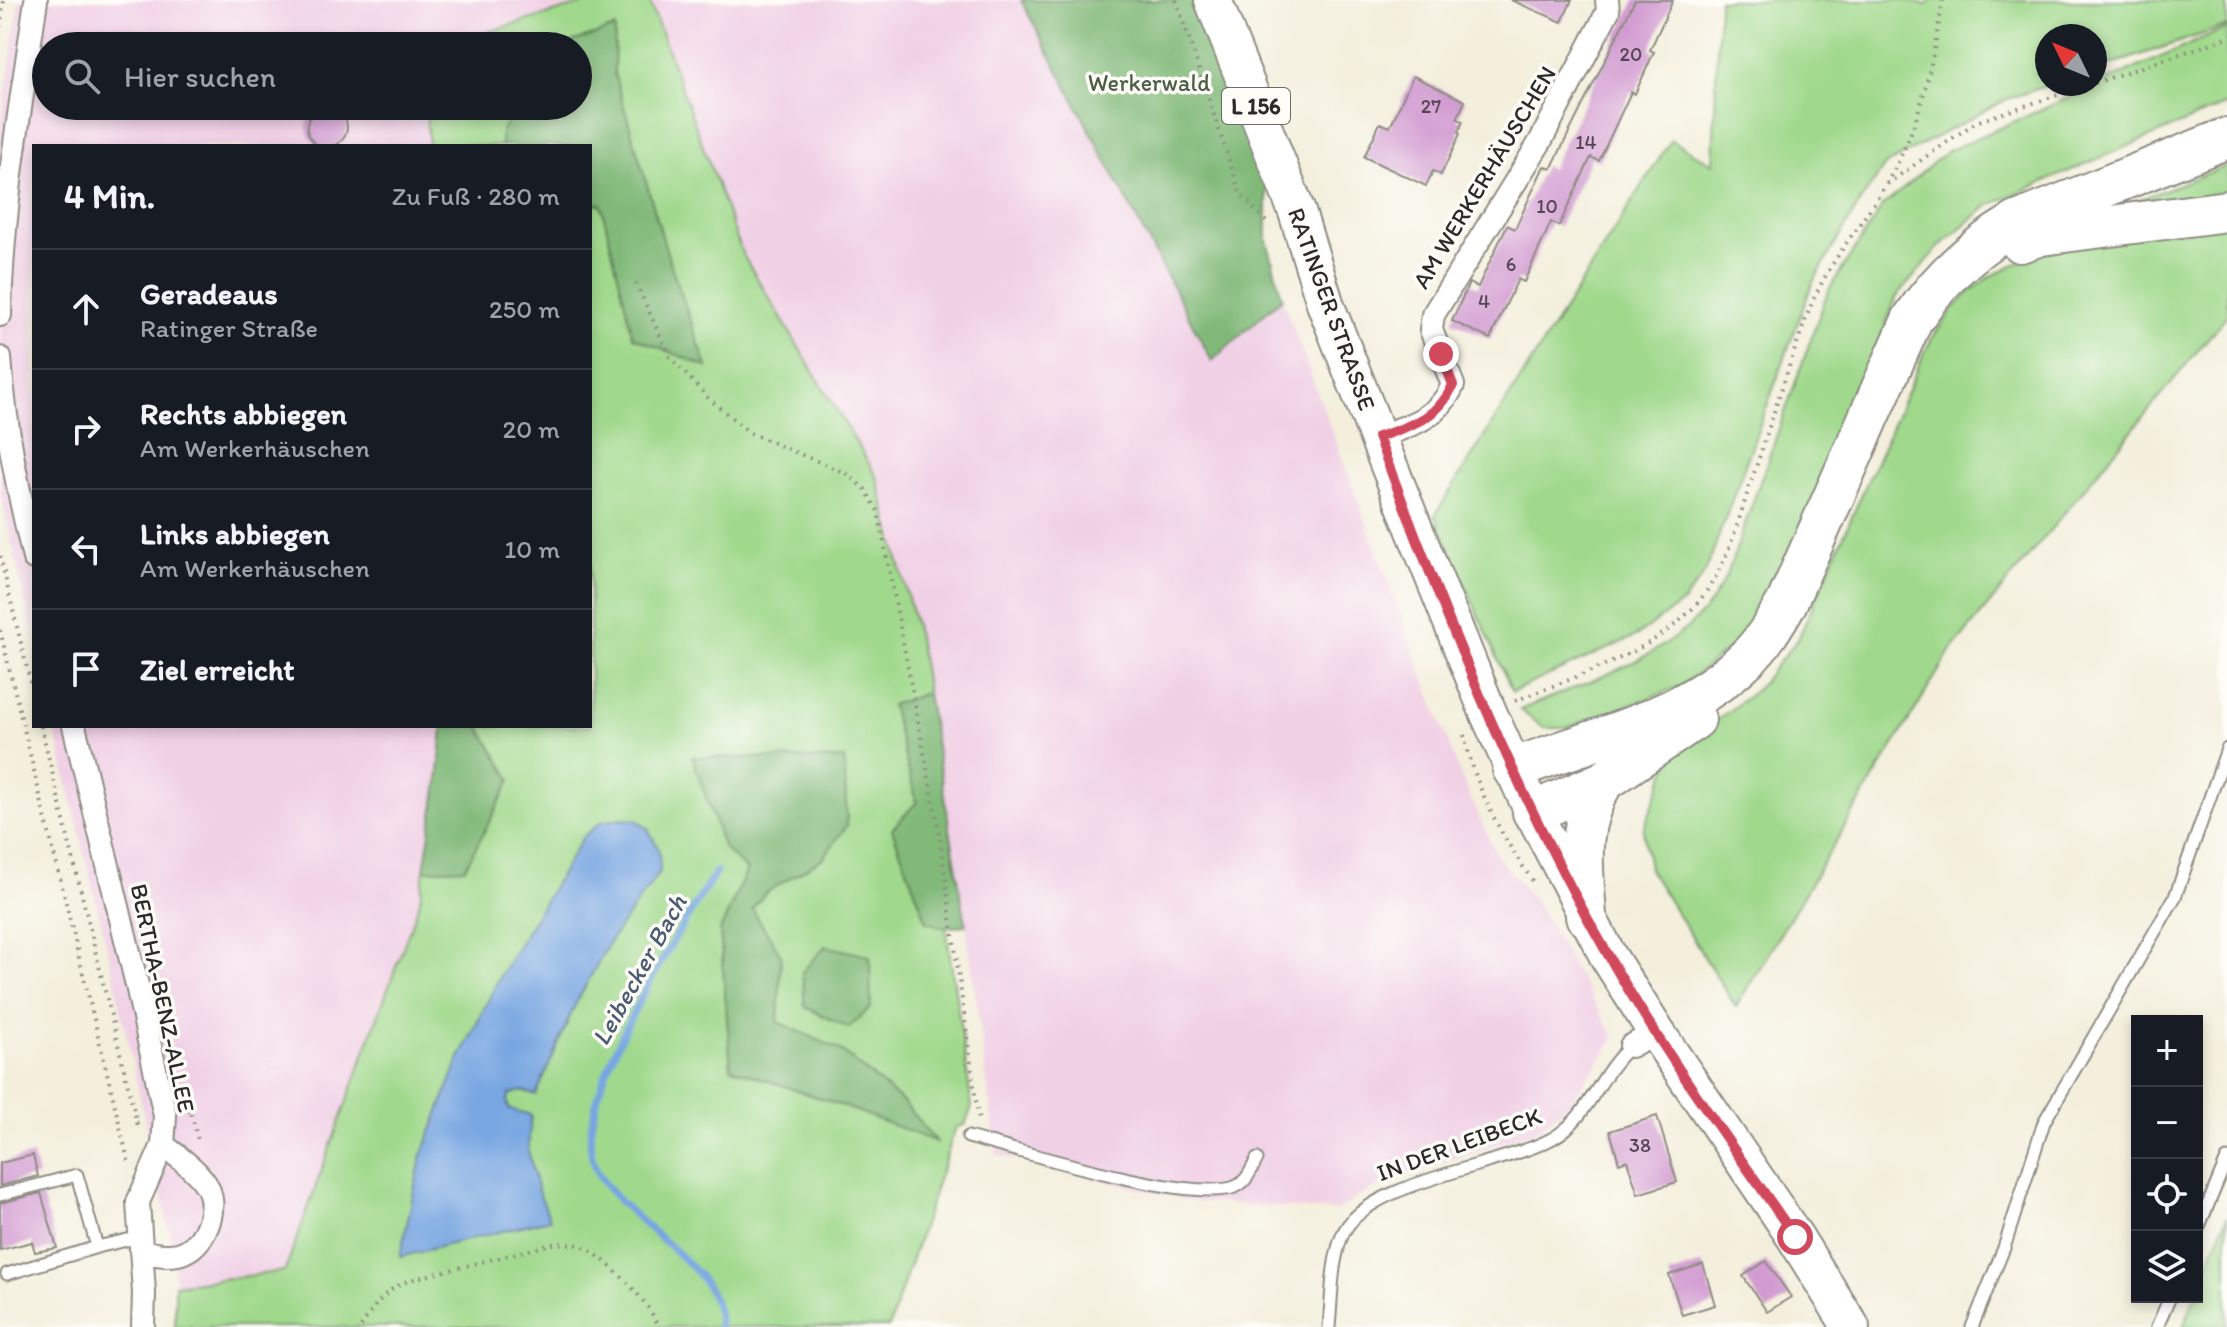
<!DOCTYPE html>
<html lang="de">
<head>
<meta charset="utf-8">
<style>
	body { margin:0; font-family:Itim,sans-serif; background:#20242c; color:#f1f3f6 }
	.controls { position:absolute; right:24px; bottom:24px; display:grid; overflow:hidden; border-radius:0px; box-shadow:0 4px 12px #0003 }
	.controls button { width:72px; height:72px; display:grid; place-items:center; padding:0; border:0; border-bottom:2px solid #363941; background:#171b24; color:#f1f3f6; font:40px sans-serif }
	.compass { position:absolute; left:2035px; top:24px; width:72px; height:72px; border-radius:50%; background:#171b24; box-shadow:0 4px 12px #0003; rotate:313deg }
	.stop { position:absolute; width:24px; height:24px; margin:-18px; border:6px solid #d1495b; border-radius:50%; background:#fff }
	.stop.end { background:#d1495b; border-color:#fff; box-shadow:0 2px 8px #0008 }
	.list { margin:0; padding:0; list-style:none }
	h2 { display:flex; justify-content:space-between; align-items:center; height:104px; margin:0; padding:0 32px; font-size:34px }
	h2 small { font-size:26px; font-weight:400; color:#9ea1a6 }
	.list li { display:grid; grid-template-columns:52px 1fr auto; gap:24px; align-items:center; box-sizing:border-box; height:120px; padding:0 32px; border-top:2px solid #363941 }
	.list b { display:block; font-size:30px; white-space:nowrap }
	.list p { margin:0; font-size:26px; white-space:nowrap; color:#9ea1a6 }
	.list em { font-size:26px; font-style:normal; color:#9ea1a6 }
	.icon { flex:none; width:44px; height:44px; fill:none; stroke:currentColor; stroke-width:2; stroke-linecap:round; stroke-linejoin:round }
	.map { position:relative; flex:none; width:2227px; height:1327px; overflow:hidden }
	.search { position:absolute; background:#171b24; box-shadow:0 4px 12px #0003; left:32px; top:32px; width:560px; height:88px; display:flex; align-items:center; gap:20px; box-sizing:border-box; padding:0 28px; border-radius:44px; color:#9ea1a6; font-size:30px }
	.panel { position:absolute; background:#171b24; box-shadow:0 4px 12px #0003; left:32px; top:144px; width:560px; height:584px; border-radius:0px }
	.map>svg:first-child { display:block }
	.built { fill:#f0d0e5 }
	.green { fill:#a0d98c; stroke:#66825c; stroke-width:2; fill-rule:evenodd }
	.forest { fill:#80b978; stroke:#567252; stroke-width:2 }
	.water { fill:#77a6e1; stroke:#516886; stroke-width:2 }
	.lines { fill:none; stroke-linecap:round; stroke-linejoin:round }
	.stream { stroke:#77a6e1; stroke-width:7 }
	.building { fill:#d29bd1 }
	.lane-casing { stroke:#8f8d84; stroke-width:15 }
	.street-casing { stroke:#8f8d84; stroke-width:26 }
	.primary-casing { stroke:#8f8d84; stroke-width:40 }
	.highway-casing { stroke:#8f8d84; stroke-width:44 }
	.path { stroke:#8f8d84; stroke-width:4; stroke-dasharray:2 6; stroke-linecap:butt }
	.lane { stroke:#fff; stroke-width:11 }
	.street { stroke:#fff; stroke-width:22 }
	.primary { stroke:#fff; stroke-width:36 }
	.highway { stroke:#fff; stroke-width:40 }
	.route { stroke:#d1495b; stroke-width:10 }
	.labels { text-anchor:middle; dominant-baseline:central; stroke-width:7; stroke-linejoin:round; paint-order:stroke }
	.number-label { font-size:20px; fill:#554754 }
	.shield { fill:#fdfcf7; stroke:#6a6a68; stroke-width:2 }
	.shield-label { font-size:22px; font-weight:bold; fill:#2b2b2b }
	.park-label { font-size:24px; fill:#4e5f48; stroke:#fdfcf7 }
	.street-label { font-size:24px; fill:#2b2b2b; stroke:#fdfcf7 }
	.water-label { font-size:26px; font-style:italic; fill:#495c74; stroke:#fdfcf7 }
</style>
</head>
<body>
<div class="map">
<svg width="2227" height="1327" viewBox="0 0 2227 1327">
	<rect width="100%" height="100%" fill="#fdfcf7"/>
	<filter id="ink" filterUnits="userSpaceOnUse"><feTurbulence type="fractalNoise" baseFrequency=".0125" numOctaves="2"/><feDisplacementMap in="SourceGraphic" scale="16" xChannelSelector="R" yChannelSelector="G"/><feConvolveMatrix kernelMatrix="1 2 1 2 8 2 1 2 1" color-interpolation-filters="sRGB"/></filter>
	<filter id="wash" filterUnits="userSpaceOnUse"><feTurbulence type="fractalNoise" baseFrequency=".006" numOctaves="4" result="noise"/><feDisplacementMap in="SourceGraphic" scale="32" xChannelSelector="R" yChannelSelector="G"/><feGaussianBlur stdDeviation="1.8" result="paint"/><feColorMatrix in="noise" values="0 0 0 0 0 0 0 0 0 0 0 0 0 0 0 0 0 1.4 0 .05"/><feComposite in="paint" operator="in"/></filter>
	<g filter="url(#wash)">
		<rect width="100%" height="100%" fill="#f3efdc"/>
		<!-- built -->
		<path class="built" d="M 19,0 L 598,0 L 438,46 L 46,46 L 46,106 L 425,106 L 429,146 L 34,146 L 34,641 L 0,490 L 0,131 Z
			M 649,0 L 1021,0 L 1212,360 L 1282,298 L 1460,774 L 1497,856 L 1534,900 L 1615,1038 L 1570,1103 L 1536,1131 L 1399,1176 L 1356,1198 L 1336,1211 L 1190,1201 L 997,1155 L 966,925 L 918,637 L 877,477 L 743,255 Z
			M 54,726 L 443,726 L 438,783 L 420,901 L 285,1271 L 175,1285 L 171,1238 L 111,964 Z"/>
		<!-- green -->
		<path class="green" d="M 598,0 L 649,0 L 743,255 L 877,477 L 918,637 L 927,693 L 891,705 L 917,802 L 892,829 L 927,922 L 946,928 L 972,1107 L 965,1125 L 956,1127 L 889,1327 L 175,1327 L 175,1285 L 285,1271 L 420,901 L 424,870 L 465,868 L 511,780 L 479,726 L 590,726 L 590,203 L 601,204 L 634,337 L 707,366 L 670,263 L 614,73 L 615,28 L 561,46 L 438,46 ZM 844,759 L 847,825 L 823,858 L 765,893 L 752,909 L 781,955 L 778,1023 L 839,1049 L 903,1102 L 935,1141 L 846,1107 L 731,1068 L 720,931 L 747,870 Z
			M 1719,0 L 1900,0 L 1926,5 L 1932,0 L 2227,0 L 2227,26 L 2095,70 L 2095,36 L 2047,36 L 2047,84 L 2052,84 L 2007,99 L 1886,164 L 1863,197 L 1812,284 L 1705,573 L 1683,602 L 1638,635 L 1512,692 L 1435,515 L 1671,140 L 1713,164 Z
			M 2227,28 L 2227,104 L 1987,206 L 1940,246 L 1897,296 L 1779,595 L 1761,622 L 1682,686 L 1567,728 L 1544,728 L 1520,710 C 1580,684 1665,660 1707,607 C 1715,597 1720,586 1727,575 L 1828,291 L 1882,207 L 1947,151 Z
			M 425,106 L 519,106 L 501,131 L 501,146 L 429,146 Z
			M 2227,166 L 2227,194 L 2106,212 Z
			M 2227,222 L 2227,315 L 1950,652 L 1736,1007 L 1649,869 L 1643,830 L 1672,755 L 1756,690 L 1798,639 L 1925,351 C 1961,285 1999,265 2069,246 C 2087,242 2105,236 2123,232 C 2156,225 2193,225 2227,222 Z
			M 2227,1216 L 2227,1327 L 2183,1327 Z"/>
		<!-- forest -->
		<path class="forest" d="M 1021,0 L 1197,0 L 1267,182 L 1267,240 L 1282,298 L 1212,361 Z
			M 615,28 L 614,73 L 670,263 L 707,367 L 633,337 L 601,204 L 590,203 L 590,146 L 501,146 L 501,131 L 519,106 L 578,106 L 578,46 L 561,46 Z
			M 927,693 L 966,925 L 946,928 L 927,922 L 892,829 L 917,802 L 891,705 Z
			M 443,726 L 479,726 L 511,780 L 465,868 L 424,870 L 438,783 Z
			M 692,757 L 844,759 L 847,825 L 823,858 L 765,893 L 752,909 L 781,955 L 778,1022 L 839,1049 L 903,1102 L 936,1142 L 846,1107 L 731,1068 L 720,931 L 747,870 L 724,849 Z
			M 825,946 L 870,956 L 871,1007 L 849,1028 L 805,1007 L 802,972 Z"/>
		<!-- water -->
		<path class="water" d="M 618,819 L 637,820 L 648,829 L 659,850 L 660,871 L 610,941 L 575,1005 L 536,1095 L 523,1091 L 510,1094 L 507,1101 L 509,1109 L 531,1115 L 528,1150 L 537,1188 L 550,1219 L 400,1257 L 421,1158 L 459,1060 L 500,976 L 583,837 L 601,822 Z"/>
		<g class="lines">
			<!-- stream -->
			<path class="stream" d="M 716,872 C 678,931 576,1090 592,1157 C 606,1218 723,1259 719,1327"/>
		</g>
		<g id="blocks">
			<!-- building -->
			<path class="building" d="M 1511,0 L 1572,0 L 1562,22 Z
				M 1635,0 L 1673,0 L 1650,50 L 1654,52 L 1635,94 L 1631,92 L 1599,161 L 1591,157 L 1559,226 L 1551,222 L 1524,282 L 1518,279 L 1490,339 L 1452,321 L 1469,283 L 1478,287 L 1507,225 L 1515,229 L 1544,166 L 1551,169 Z
				M 1413,76 L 1465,101 L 1457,119 L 1463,121 L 1458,133 L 1460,134 L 1441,175 L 1433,171 L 1426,186 L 1364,157 L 1380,123 L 1390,127 Z
				M307 127a20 20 0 1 1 40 0a20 20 0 1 1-40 0Z
				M 1657,1116 L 1677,1182 L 1638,1194 L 1627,1160 L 1619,1163 L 1610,1131 Z
				M 33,1155 L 38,1176 L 0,1186 L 0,1163 Z
				M 41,1193 L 57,1248 L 35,1252 L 32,1242 L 0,1250 L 0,1203 Z
				M 1766,1261 L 1791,1297 L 1767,1312 L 1743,1276 Z
				M 1703,1264 L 1715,1305 L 1682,1315 L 1669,1275 Z"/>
		</g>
	</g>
	<g filter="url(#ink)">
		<use href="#blocks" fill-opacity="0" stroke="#8f8d84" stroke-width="2"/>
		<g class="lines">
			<defs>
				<path id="lane" d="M 968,1137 C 1021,1151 1189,1203 1235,1187 C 1247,1182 1251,1170 1257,1159
					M 0,1195 L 77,1175 L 97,1247 L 140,1237
					M 2197,1231 L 2227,1159
					M 7,1274 L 97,1247
					M 1329,1327 C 1332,1298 1331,1264 1342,1236 C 1363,1181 1502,1167 1553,1138 C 1589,1118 1600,1072 1631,1046
					M 1972,1327 L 2004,1248 L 2044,1122 L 2175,897 L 2227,749
					M 2157,1327 L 2170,1297"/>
				<path id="street" d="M 0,315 C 2,209 21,105 36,0
					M 0,358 C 5,428 18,490 34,558
					M 1378,437 C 1409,426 1439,418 1453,385 L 1431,330 L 1433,315 L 1540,142 L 1608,11 L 1607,0
					M 74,726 L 137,985 L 165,1116 L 163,1145 L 138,1202 L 144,1293 L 143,1327
					M 1631,1046 L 1656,1032
					M 141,1251 C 154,1254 171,1258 184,1252 C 207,1242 220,1205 205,1183 C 195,1168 177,1156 163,1145"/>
				<path id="primary" d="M 1213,0 L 1297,212 L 1326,306 L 1399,491 L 1488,712 L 1533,812 L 1608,956 L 1656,1032 L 1795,1237 L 1851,1327"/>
				<path id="highway" d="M 2020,242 L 2041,235 L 2227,211
					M 1513,769 C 1594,738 1684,720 1747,658 C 1764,642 1775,622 1787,602 L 1912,320 C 1939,278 1974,247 2017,222 L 2227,138
					M 1533,812 L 1603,782 L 1695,719
					M 1586,916 C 1583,865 1575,828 1603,782"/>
			</defs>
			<!-- lane casing -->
			<use href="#lane" class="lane-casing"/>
			<!-- street casing -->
			<use href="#street" class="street-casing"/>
			<!-- primary casing -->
			<use href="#primary" class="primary-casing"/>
			<!-- highway casing -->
			<use href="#highway" class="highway-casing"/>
			<!-- path -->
			<path class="path" d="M 1176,0 L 1240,193 L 1268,224
				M 0,27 L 4,0
				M 2095,83 L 2227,38
				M 1887,184 L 1976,122 L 2091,84
				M 636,283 L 669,356 L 707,397 L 750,433 L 845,473 L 865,489 L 878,511 L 939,831 L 979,1123
				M 0,556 L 34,697
				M 0,630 L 129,1164
				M 1515,701 C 1575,676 1657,653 1699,601 C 1725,570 1736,529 1748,491 C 1768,432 1786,372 1808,313 C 1828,259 1869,218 1895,168 C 1923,115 1933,58 1943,0
				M 41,726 L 137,1123 L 144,1121
				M 1464,735 C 1476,790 1502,838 1535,884
				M 187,1110 L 190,1109 L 199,1144
				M 361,1327 C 375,1304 385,1290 410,1280 L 557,1243 C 565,1244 574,1243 581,1246 C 603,1254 653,1305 658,1327"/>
			<!-- lane -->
			<use href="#lane" class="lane"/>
			<!-- street -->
			<use href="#street" class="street"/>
			<!-- primary -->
			<use href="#primary" class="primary"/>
			<!-- highway -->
			<use href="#highway" class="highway"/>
		</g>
	</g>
	<g class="lines" filter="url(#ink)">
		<!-- route -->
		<path class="route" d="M 1441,354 L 1453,385 C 1439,418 1409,426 1378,437 C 1444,613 1513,790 1607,953 C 1663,1052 1731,1144 1795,1237"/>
	</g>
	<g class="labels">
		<!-- number labels -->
		<g class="number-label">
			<text x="1631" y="54">20</text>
			<text x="1431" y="106">27</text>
			<text x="1586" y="142">14</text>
			<text x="1547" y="206">10</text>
			<text x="1511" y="264">6</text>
			<text x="1484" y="301">4</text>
			<text x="1640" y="1145">38</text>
		</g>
		<!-- shield labels -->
		<rect class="shield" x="1222" y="88" width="68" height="36" rx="6"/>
		<g class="shield-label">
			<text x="1256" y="106">L 156</text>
		</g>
		<!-- park labels -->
		<g class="park-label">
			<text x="1149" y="82">Werkerwald</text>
		</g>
		<!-- street labels -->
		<g class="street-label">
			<text transform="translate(1484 177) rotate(-59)">AM WERKERHÄUSCHEN</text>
			<text transform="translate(1332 309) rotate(70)">RATINGER STRASSE</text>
			<text transform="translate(163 998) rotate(78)">BERTHA-BENZ-ALLEE</text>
			<text transform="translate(1459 1144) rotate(-20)">IN DER LEIBECK</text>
		</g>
		<!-- water labels -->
		<g class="water-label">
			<text transform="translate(639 970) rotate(-61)">Leibecker Bach</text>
		</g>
	</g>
</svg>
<div class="controls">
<button>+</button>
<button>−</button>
<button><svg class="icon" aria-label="locate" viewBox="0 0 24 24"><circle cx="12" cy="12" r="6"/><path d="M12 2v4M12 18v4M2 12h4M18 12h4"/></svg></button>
<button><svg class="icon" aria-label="layers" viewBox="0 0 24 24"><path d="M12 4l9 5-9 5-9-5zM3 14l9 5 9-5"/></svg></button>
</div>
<svg class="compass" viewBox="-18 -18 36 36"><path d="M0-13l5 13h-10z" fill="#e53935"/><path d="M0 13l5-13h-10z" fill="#9ea1a6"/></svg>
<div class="stop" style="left:1795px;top:1237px"></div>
<div class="stop end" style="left:1441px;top:354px"></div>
<div class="search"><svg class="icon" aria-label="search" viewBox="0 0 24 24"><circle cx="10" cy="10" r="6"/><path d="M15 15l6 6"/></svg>Hier suchen</div>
<section class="panel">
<h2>4 Min.<small>Zu Fuß · 280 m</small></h2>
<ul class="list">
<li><svg class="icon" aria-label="ahead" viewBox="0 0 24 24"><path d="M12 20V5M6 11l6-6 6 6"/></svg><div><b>Geradeaus</b><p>Ratinger Straße</p></div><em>250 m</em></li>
<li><svg class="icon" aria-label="right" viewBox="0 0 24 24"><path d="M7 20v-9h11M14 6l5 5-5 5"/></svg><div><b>Rechts abbiegen</b><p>Am Werkerhäuschen</p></div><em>20 m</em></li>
<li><svg class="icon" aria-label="left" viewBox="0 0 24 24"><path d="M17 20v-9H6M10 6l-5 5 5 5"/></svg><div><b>Links abbiegen</b><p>Am Werkerhäuschen</p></div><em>10 m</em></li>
<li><svg class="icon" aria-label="arrive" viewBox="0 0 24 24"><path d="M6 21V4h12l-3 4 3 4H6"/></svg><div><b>Ziel erreicht</b></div></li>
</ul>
</section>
</div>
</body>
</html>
